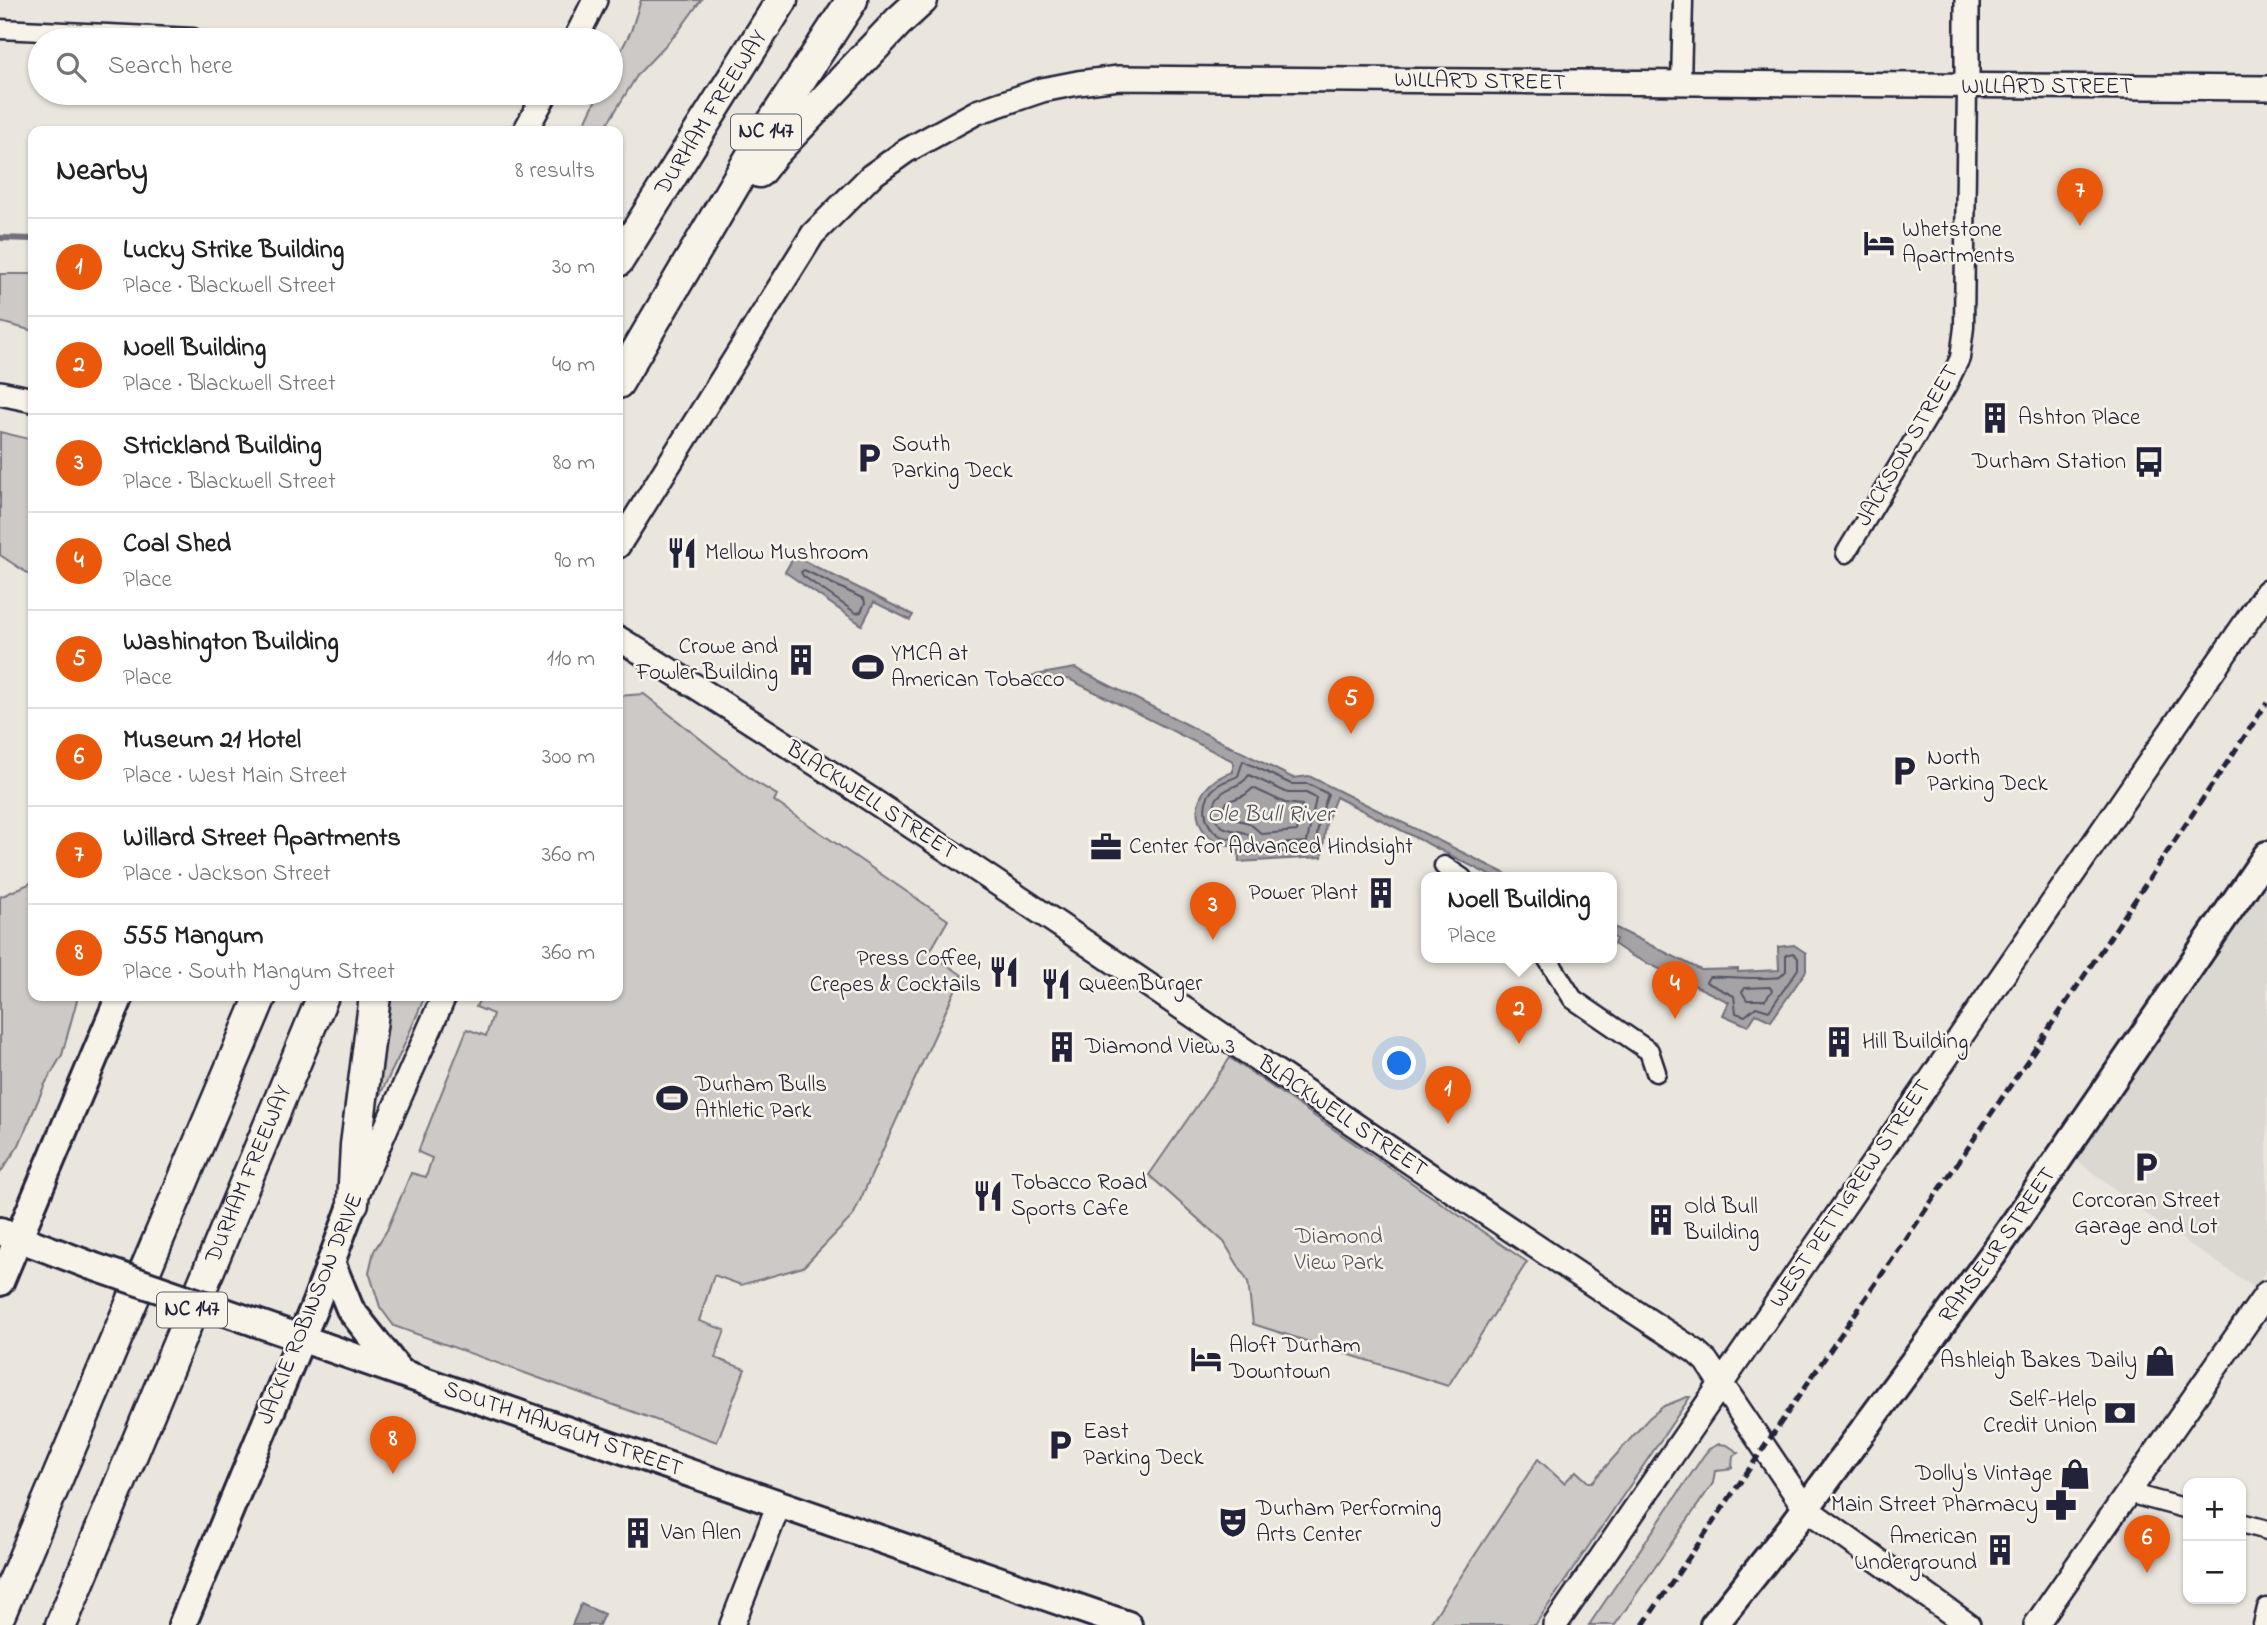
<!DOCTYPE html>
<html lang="en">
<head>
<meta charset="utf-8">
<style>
	body { margin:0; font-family:"Indie Flower",sans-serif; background:#f6f6f6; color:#222 }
	.controls { position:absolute; right:21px; bottom:21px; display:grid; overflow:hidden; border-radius:14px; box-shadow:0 2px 5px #0004 }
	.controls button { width:63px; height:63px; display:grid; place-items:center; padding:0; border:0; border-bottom:2px solid #e0e0e0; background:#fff; color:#222; font:35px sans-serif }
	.you { position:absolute; left:1400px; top:1064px; width:24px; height:24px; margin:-18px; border:5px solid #fff; border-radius:50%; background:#1a73e8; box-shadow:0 0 0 10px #1a73e833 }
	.badge { display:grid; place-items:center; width:46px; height:46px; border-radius:50%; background:#ea580c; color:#fff; font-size:23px; font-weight:700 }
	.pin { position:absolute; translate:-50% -58px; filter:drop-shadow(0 2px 4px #0008) }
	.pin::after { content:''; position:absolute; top:37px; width:24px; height:21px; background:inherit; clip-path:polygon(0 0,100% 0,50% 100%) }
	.popup { position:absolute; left:1421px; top:872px; width:196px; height:91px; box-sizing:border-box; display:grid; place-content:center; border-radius:14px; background:#fff; filter:drop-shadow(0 2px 5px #0005); font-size:23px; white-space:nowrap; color:#767676 }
	.popup b { font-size:26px; color:#222 }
	.popup::after { content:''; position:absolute; left:50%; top:100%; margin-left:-14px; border:14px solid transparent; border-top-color:#fff }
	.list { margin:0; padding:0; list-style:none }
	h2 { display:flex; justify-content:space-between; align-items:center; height:91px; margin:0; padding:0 28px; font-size:30px }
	h2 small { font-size:23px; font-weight:400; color:#767676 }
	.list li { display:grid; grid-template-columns:46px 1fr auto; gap:21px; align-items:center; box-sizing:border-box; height:98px; padding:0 28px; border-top:2px solid #e0e0e0 }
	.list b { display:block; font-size:26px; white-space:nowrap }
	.list p { margin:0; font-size:23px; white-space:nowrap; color:#767676 }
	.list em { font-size:23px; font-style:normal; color:#767676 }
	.icon { flex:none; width:38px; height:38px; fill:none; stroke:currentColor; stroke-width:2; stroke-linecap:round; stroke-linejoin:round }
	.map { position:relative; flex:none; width:2267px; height:1625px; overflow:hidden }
	.search { position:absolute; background:#fff; box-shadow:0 2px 5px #0004; left:28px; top:28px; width:595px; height:77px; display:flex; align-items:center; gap:18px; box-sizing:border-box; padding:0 24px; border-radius:38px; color:#767676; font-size:26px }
	.panel { position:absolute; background:#fff; box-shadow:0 2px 5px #0004; left:28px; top:126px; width:595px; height:875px; border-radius:14px }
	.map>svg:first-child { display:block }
	.built { fill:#dbd8d2 }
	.green { fill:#cdc9c6; stroke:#787680; stroke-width:2 }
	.water { fill:#a6a3a6; stroke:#716f7b; stroke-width:2 }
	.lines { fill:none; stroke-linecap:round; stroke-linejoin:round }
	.shore { stroke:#575666; stroke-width:2 }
	.stream { stroke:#716f7b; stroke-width:6 }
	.street-casing { stroke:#22223b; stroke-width:23 }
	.secondary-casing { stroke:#22223b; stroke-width:28 }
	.primary-casing { stroke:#22223b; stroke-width:32 }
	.highway-casing { stroke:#22223b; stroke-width:35 }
	.street { stroke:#f7f3e8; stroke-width:18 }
	.secondary { stroke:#f7f3e8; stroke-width:23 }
	.primary { stroke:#f7f3e8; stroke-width:26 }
	.highway { stroke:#f7f3e8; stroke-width:30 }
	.rail { stroke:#22223b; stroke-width:5; stroke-dasharray:10 5; stroke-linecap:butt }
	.primary-bridge-casing { stroke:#22223b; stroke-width:32; stroke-linecap:butt }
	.primary-bridge { stroke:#f7f3e8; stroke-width:26 }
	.labels { text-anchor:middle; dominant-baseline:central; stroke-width:5; stroke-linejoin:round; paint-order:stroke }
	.shield { fill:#f7f3e8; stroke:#62616f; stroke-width:2 }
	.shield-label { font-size:21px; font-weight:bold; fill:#22223b }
	.street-label { font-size:23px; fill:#22223b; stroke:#f7f3e8 }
	.poi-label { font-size:23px; fill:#22223b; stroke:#f7f3e8; text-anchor:start }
	.park-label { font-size:23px; fill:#555465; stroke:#f7f3e8 }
	.water-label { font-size:24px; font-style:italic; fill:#504f60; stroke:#f7f3e8 }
</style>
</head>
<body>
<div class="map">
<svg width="2267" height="1625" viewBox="0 0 2267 1625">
	<rect width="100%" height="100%" fill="#eae6de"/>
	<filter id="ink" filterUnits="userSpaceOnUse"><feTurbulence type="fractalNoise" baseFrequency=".0143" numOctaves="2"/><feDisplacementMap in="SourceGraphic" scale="14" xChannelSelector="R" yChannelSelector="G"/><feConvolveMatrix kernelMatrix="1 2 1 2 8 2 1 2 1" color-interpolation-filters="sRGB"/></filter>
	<g filter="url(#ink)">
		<!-- built -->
		<path class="built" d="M 2267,878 L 2267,1269 L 2255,1288 L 2158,1223 L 2071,1156 Z"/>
		<!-- green -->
		<path class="green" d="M 641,0 L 701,0 L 677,33 L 638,74 L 603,131 L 581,131 L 599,93 L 611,93 L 611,70 L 631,31 Z
			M 0,274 L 33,274 L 33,331 L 0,322 Z
			M 0,432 L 33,440 L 33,577 L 0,555 Z
			M 644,694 L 752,780 L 777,795 L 774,801 L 948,920 L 929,953 L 962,975 L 853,1216 L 803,1267 L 741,1285 L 714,1275 L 699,1321 L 725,1330 L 715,1358 L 745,1369 L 717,1442 L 394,1326 L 380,1307 L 369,1272 L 374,1251 L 387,1230 L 411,1173 L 426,1177 L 432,1158 L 418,1152 L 467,1029 L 486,1036 L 493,1014 L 476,1007 L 481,996 L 618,996 L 618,696 Z
			M 33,882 L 33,996 L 78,996 L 62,1055 L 45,1084 L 19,1145 L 0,1173 L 0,897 Z
			M 383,996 L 425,996 L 402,1050 L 378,1099 L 372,1097 Z
			M 1230,1058 L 1527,1262 L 1448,1386 L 1253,1324 L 1248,1282 L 1224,1242 L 1149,1175 Z
			M 1687,1397 L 1690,1397 L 1535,1625 L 1429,1625 L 1538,1459 L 1564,1483 L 1576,1471 L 1588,1482 L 1592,1482 L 1649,1418 L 1664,1406 Z
			M 1719,1444 L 1727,1445 L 1739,1453 L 1733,1456 L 1732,1467 L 1726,1470 L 1715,1471 L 1713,1483 L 1615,1625 L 1589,1625 L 1704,1455 L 1709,1449 Z"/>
		<!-- water -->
		<path class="water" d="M 794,556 L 913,615 L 910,620 L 874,602 L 862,625 L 785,572 Z
			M 1075,668 L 1293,778 L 1309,776 L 1514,878 L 1495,878 L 1336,797 L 1326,823 L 1322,857 L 1239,862 L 1238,846 C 1187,845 1183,786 1233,772 L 1233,761 L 1069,679 L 1028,682 L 1029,676 Z
			M 1612,926 L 1701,970 L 1738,969 L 1738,972 L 1779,970 L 1778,947 L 1794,945 L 1806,953 L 1806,971 L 1771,1021 L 1756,1014 L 1748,1026 L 1723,1015 L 1729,1002 L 1630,955 L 1614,944 L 1616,939 L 1612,936 Z
			M 581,1604 L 604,1614 L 599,1625 L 572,1625 Z"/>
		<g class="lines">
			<!-- shore -->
			<path class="shore" d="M 804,570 L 864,599 L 865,603 L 861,612 L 856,613 L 803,576 L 801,572 Z
				M 1243,761 L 1291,784 L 1308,784 L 1328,794 L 1319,821 L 1315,850 L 1248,854 L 1241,840 C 1234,839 1226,839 1219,835 C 1202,824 1200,798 1217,786 C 1223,781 1231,780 1238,776 Z
				M 1249,775 L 1288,793 L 1306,793 L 1316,798 L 1307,842 L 1256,845 C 1253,841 1250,835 1245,833 C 1239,830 1234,831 1228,829 C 1212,825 1209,803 1222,793 C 1232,785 1241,787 1249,775 Z
				M 1253,788 L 1285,803 L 1302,805 L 1297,831 L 1262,834 L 1249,823 L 1227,817 L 1224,809 L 1227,802 L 1245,795 Z
				M 1793,953 L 1798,958 L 1798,969 L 1769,1011 L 1756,1007 L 1745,1016 L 1736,1013 L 1734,996 L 1706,982 L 1709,977 C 1733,976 1755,980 1780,977 L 1786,971 L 1786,955 Z
				M 1770,987 L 1772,991 L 1765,1000 L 1747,1000 L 1742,992 L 1745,988 Z"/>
			<!-- stream -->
			<path class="stream" d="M 0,238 L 33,239"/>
			<defs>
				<path id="street" d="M 0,29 L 193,38
					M 1681,84 L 1683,0
					M 1846,553 L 1947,385 L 1960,358 L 1964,327 L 1967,86
					M 1444,866 L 1462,878
					M 1547,958 L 1573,999 L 1649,1051 L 1656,1072
					M 2128,1493 L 2188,1509
					M 2241,1523 L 2267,1530
					M 2263,1625 L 2267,1608"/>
				<path id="secondary" d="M 1967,0 L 1967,86
					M 575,40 L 595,0
					M 525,131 L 546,93
					M 0,393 L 33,400
					M 618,546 L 813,234 L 871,176 L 906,151 L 977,112 L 1042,90 L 1078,83 L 1119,78 L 2267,88
					M 618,638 C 984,864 1333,1117 1695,1351 L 1706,1361 L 1805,1508 L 1968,1625
					M 357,1194 L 444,996
					M 732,1625 L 779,1504
					M 1555,1625 L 2267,592
					M 2036,1625 L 2267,1293"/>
				<g id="primary">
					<path d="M 0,1231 L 92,1266"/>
					<path d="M 331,1262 L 350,1309 L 399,1371"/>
					<path d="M 0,1282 L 120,996"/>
					<path id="s1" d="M 257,1323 L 1128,1625"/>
					<path d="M 182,1625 L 315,1305 L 353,1203"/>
					<path id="s2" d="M 1714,1625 L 1792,1527 L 1994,1253 L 2267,855"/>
				</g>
				<g id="highway">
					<path d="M 759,172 L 774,153 L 899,21 L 922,0"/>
					<path id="s3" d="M 618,261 L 782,0"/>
					<path d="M 618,383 L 759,143 L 852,0"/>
					<path d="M 353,1203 L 356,1145 L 375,996"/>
					<path d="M 0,1614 L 261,996"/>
					<path id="s4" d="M 61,1625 L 323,996"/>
				</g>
			</defs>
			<!-- street casing -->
			<use href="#street" class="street-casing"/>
			<!-- secondary casing -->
			<use href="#secondary" class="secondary-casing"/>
			<!-- primary casing -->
			<use href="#primary" class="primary-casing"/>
			<!-- highway casing -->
			<use href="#highway" class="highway-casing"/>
			<!-- street -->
			<use href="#street" class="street"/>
			<!-- secondary -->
			<use href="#secondary" class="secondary"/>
			<!-- primary -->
			<use href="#primary" class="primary"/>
			<!-- highway -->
			<use href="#highway" class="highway"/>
			<!-- rail -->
			<path class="rail" d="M 1643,1625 L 2023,1067 L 2267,703"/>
			<defs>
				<path id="primary-bridge" d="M 92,1266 L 257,1323"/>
			</defs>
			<!-- primary-bridge casing -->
			<use href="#primary-bridge" class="primary-bridge-casing"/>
			<!-- primary-bridge -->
			<use href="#primary-bridge" class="primary-bridge"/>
		</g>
	</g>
	<!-- icons -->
	<defs>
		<symbol id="hotel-bare" viewBox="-9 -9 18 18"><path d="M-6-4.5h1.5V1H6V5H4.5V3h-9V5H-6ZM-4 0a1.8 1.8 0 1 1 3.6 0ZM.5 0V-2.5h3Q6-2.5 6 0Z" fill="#22223b" stroke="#f7f3e8" stroke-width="2.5" paint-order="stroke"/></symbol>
		<symbol id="building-bare" viewBox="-9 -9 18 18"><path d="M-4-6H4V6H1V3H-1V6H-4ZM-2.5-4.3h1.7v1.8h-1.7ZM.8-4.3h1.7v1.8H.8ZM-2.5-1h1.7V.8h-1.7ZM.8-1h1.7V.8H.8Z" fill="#22223b" stroke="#f7f3e8" stroke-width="2.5" paint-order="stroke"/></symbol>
		<symbol id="parking-bare" viewBox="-9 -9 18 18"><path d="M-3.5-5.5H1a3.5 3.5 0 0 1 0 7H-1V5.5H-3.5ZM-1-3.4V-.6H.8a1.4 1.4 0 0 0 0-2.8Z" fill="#22223b" stroke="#f7f3e8" stroke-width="2.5" paint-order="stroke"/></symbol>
		<symbol id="bus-bare" viewBox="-9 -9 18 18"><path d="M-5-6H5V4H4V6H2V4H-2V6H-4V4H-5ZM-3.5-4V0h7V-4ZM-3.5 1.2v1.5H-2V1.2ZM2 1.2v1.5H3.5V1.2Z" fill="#22223b" stroke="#f7f3e8" stroke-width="2.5" paint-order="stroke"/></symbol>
		<symbol id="restaurant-bare" viewBox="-9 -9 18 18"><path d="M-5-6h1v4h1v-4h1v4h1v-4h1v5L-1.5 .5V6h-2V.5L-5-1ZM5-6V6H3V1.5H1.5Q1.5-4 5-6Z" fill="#22223b" stroke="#f7f3e8" stroke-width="2.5" paint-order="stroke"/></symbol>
		<symbol id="stadium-bare" viewBox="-9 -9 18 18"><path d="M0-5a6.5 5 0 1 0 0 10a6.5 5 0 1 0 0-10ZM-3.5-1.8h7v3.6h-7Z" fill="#22223b" stroke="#f7f3e8" stroke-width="2.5" paint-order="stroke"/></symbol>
		<symbol id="office-bare" viewBox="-9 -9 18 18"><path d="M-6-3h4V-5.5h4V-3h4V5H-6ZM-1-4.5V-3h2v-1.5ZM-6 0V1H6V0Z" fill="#22223b" stroke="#f7f3e8" stroke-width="2.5" paint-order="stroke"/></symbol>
		<symbol id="shop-bare" viewBox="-9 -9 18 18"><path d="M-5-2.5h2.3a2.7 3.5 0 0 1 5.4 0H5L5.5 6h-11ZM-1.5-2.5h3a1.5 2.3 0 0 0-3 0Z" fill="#22223b" stroke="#f7f3e8" stroke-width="2.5" paint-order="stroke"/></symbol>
		<symbol id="bank-bare" viewBox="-9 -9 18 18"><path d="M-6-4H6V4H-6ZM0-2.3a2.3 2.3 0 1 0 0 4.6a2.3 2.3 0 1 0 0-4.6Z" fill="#22223b" stroke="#f7f3e8" stroke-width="2.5" paint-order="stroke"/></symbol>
		<symbol id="pharmacy-bare" viewBox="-9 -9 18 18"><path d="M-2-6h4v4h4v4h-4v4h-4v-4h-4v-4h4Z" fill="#22223b" stroke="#f7f3e8" stroke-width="2.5" paint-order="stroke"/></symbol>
		<symbol id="theatre-bare" viewBox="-9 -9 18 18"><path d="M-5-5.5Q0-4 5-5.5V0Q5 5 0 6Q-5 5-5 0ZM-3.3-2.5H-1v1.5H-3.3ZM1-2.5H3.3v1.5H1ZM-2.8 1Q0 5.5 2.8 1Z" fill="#22223b" stroke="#f7f3e8" stroke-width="2.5" paint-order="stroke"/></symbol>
	</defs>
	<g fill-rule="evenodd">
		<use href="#hotel-bare" x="1857" y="221" width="44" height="44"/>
		<use href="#building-bare" x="1973" y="396" width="44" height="44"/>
		<use href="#parking-bare" x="847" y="436" width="44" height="44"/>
		<use href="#bus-bare" x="2127" y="440" width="44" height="44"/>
		<use href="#restaurant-bare" x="660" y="531" width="44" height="44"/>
		<use href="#building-bare" x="779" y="638" width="44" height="44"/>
		<use href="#stadium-bare" x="846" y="645" width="44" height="44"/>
		<use href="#parking-bare" x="1882" y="749" width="44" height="44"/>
		<use href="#office-bare" x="1084" y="825" width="44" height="44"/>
		<use href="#building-bare" x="1359" y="871" width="44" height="44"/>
		<use href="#restaurant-bare" x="982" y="950" width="44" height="44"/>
		<use href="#restaurant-bare" x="1034" y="962" width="44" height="44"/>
		<use href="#building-bare" x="1817" y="1020" width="44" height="44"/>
		<use href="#building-bare" x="1040" y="1025" width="44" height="44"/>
		<use href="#stadium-bare" x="650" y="1076" width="44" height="44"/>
		<use href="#parking-bare" x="2124" y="1145" width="44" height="44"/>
		<use href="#restaurant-bare" x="966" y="1174" width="44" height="44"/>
		<use href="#building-bare" x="1639" y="1198" width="44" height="44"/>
		<use href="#hotel-bare" x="1184" y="1337" width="44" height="44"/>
		<use href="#shop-bare" x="2138" y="1339" width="44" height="44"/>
		<use href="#bank-bare" x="2098" y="1391" width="44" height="44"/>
		<use href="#parking-bare" x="1038" y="1423" width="44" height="44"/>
		<use href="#shop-bare" x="2053" y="1452" width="44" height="44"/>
		<use href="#pharmacy-bare" x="2039" y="1483" width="44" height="44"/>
		<use href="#theatre-bare" x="1211" y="1500" width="44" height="44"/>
		<use href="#building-bare" x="616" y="1511" width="44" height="44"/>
		<use href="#building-bare" x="1978" y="1528" width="44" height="44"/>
	</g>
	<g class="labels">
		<!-- shield labels -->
		<g class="shield">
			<rect x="731" y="114.5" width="70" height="35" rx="5"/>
			<rect x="157" y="1292.5" width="70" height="35" rx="5"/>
		</g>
		<g class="shield-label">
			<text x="766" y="132">NC 147</text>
			<text x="192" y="1310">NC 147</text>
		</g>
		<!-- street labels -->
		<g class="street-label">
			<text transform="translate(1480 82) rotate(1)">WILLARD STREET</text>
			<text x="2047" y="87">WILLARD STREET</text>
			<text stroke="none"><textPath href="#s3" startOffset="175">DURHAM FREEWAY</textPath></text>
			<text transform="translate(1908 446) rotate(-60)">JACKSON STREET</text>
			<text transform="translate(871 801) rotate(33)">BLACKWELL STREET</text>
			<text transform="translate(1342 1117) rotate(34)">BLACKWELL STREET</text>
			<text stroke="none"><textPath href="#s4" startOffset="488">DURHAM FREEWAY</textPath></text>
			<text transform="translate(1851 1194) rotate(-56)">WEST PETTIGREW STREET</text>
			<text stroke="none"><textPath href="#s2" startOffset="474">RAMSEUR STREET</textPath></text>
			<text transform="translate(311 1309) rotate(-68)">JACKIE ROBINSON DRIVE</text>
			<text stroke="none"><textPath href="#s1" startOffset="324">SOUTH MANGUM STREET</textPath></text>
		</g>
		<!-- poi labels -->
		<g class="poi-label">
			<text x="1902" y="230">Whetstone<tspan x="1902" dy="26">Apartments</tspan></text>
			<text x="2018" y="418">Ashton Place</text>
			<text x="892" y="445">South<tspan x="892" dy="26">Parking Deck</tspan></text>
			<text x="2126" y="462" text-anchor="end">Durham Station</text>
			<text x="705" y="553">Mellow Mushroom</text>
			<text x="778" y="647" text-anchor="end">Crowe and<tspan x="778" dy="26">Fowler Building</tspan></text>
			<text x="891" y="654">YMCA at<tspan x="891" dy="26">American Tobacco</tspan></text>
			<text x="1927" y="758">North<tspan x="1927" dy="26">Parking Deck</tspan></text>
			<text x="1129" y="847">Center for Advanced Hindsight</text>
			<text x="1358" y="893" text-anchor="end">Power Plant</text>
			<text x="981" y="959" text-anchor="end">Press Coffee,<tspan x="981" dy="26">Crepes &amp; Cocktails</tspan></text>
			<text x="1079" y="984">QueenBurger</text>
			<text x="1862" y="1042">Hill Building</text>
			<text x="1085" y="1047">Diamond View 3</text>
			<text x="695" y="1085">Durham Bulls<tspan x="695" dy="26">Athletic Park</tspan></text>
			<text x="1011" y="1183">Tobacco Road<tspan x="1011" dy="26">Sports Cafe</tspan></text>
			<text x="2146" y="1201" text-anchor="middle">Corcoran Street<tspan x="2146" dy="26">Garage and Lot</tspan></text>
			<text x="1684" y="1207">Old Bull<tspan x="1684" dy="26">Building</tspan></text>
			<text x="1229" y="1346">Aloft Durham<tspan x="1229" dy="26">Downtown</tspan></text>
			<text x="2137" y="1361" text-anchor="end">Ashleigh Bakes Daily</text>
			<text x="2097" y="1400" text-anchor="end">Self-Help<tspan x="2097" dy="26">Credit Union</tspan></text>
			<text x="1083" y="1432">East<tspan x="1083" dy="26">Parking Deck</tspan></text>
			<text x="2052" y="1474" text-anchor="end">Dolly's Vintage</text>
			<text x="2038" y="1505" text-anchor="end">Main Street Pharmacy</text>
			<text x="1256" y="1509">Durham Performing<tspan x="1256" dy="26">Arts Center</tspan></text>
			<text x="661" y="1533">Van Alen</text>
			<text x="1977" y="1537" text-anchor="end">American<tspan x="1977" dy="26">Underground</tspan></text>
		</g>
		<!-- park labels -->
		<g class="park-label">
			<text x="1339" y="1237">Diamond<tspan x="1339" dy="26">View Park</tspan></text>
		</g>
		<!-- water labels -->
		<g class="water-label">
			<text x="1270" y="815">Ole Bull River</text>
		</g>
	</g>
</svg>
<div class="controls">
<button>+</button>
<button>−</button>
</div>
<div class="you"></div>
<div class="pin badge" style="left:1448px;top:1124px">1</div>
<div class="pin badge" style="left:1519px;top:1044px">2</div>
<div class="popup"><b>Noell Building</b>Place</div>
<div class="pin badge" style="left:1213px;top:940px">3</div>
<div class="pin badge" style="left:1675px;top:1019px">4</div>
<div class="pin badge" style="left:1351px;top:734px">5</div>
<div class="pin badge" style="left:2147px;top:1573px">6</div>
<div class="pin badge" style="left:2080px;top:226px">7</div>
<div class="pin badge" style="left:393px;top:1474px">8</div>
<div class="search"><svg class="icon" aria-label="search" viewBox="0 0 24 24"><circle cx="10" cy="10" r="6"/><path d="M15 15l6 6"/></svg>Search here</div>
<section class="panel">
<h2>Nearby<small>8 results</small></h2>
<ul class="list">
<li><span class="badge">1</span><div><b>Lucky Strike Building</b><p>Place · Blackwell Street</p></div><em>30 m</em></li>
<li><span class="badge">2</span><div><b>Noell Building</b><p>Place · Blackwell Street</p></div><em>40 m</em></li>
<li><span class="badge">3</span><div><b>Strickland Building</b><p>Place · Blackwell Street</p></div><em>80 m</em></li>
<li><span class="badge">4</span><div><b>Coal Shed</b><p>Place</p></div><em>90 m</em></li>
<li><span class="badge">5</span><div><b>Washington Building</b><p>Place</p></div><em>110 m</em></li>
<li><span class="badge">6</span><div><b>Museum 21 Hotel</b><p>Place · West Main Street</p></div><em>300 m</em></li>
<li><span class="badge">7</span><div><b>Willard Street Apartments</b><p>Place · Jackson Street</p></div><em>360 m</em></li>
<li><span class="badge">8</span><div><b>555 Mangum</b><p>Place · South Mangum Street</p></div><em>360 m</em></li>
</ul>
</section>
</div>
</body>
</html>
